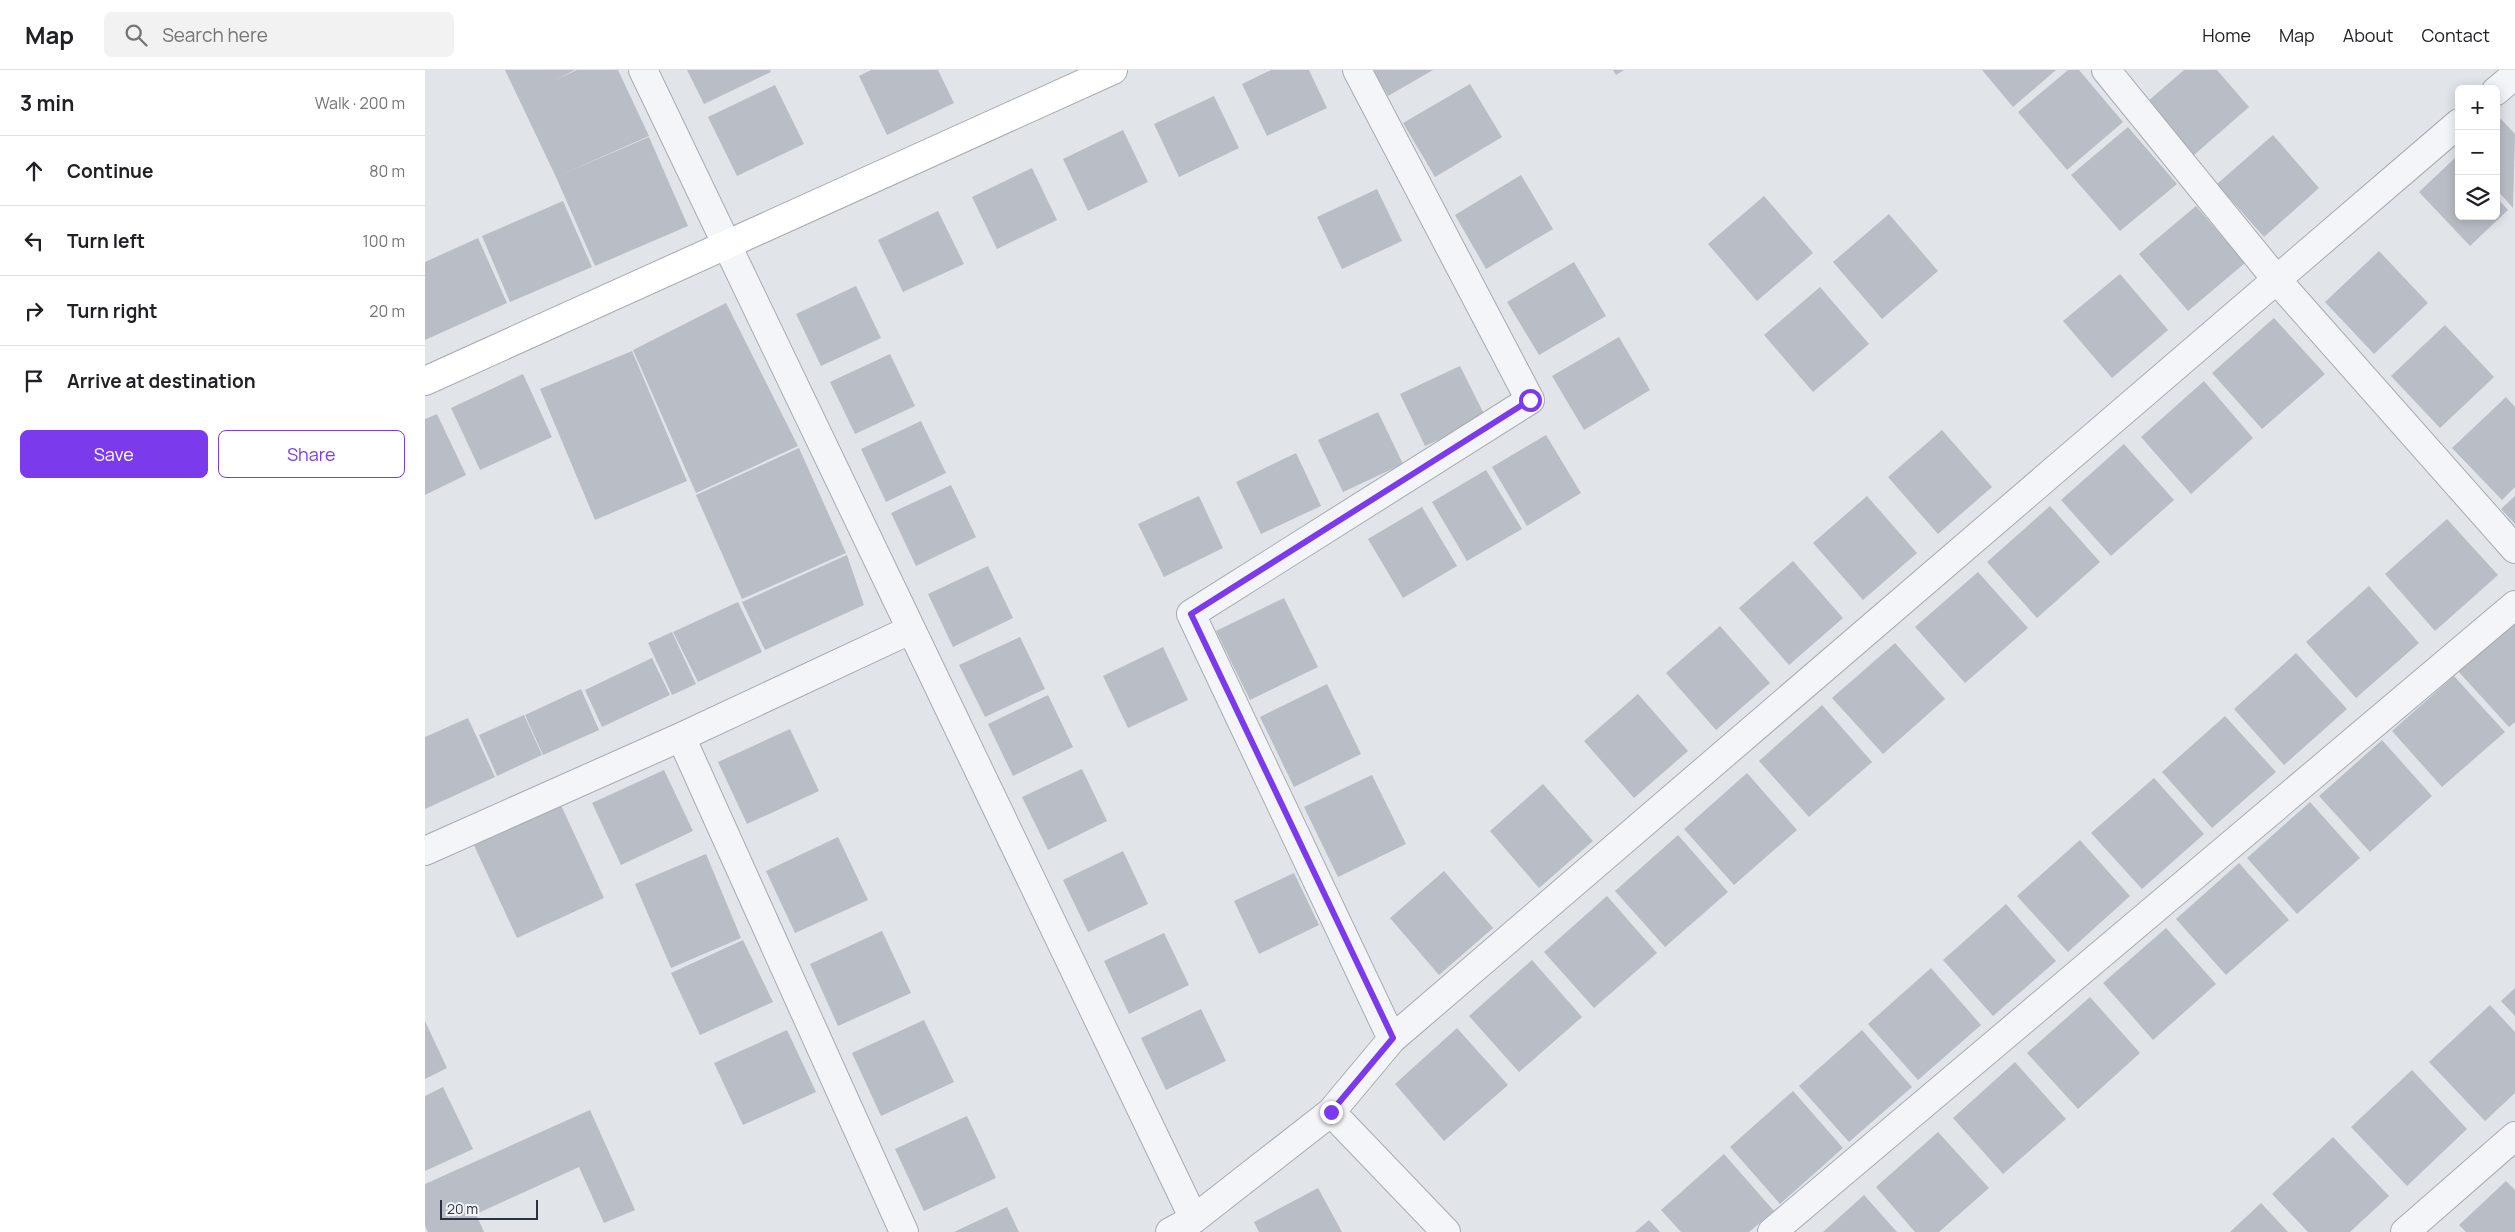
<!DOCTYPE html>
<html lang="en">
<head>
<meta charset="utf-8">
<style>
	body { margin:0; font-family:Manrope,sans-serif; background:#f2f2f2; color:#202124 }
	.controls { position:absolute; right:15px; top:15px; display:grid; overflow:hidden; border-radius:8px; box-shadow:0 2px 12px #0003 }
	.controls button { width:45px; height:45px; display:grid; place-items:center; padding:0; border:0; border-bottom:1px solid #e0e0e0; background:#fff; color:#202124; font:25px sans-serif }
	.scale { position:absolute; left:15px; bottom:12px; width:98px; box-sizing:border-box; padding-left:5px; border:2px solid #2a3240; border-top:0; font-size:14px; line-height:18px; white-space:nowrap; color:#2a3240; -webkit-text-stroke:4px #f1f3f7; paint-order:stroke }
	.stop { position:absolute; width:15px; height:15px; margin:-11px; border:4px solid #7c3aed; border-radius:50%; background:#fff }
	.stop.end { background:#7c3aed; border-color:#fff; box-shadow:0 1px 5px #0008 }
	.list { margin:0; padding:0; list-style:none }
	h2 { display:flex; justify-content:space-between; align-items:center; height:65px; margin:0; padding:0 20px; font-size:21px }
	h2 small { font-size:16px; font-weight:400; color:#757577 }
	.list li { display:grid; grid-template-columns:32px 1fr auto; gap:15px; align-items:center; box-sizing:border-box; height:70px; padding:0 20px; border-top:1px solid #e0e0e0 }
	.list b { display:block; font-size:19px; white-space:nowrap }
	.list em { font-size:16px; font-style:normal; color:#757577 }
	.actions { display:flex; gap:10px; padding:15px 20px }
	.actions a { flex:1; padding:11px 0; border:1px solid #7c3aed; border-radius:8px; text-align:center; font-size:18px; color:#7c3aed }
	.actions .main { background:#7c3aed; color:#fff }
	.icon { flex:none; width:28px; height:28px; fill:none; stroke:currentColor; stroke-width:2; stroke-linecap:round; stroke-linejoin:round }
	.map { position:relative; flex:none; width:2090px; height:1162px; overflow:hidden }
	header { display:flex; align-items:center; gap:30px; box-sizing:border-box; height:70px; padding:0 25px; background:#fff; border-bottom:1px solid #e0e0e0 }
	header strong { font-size:24px }
	nav { display:flex; gap:28px; margin-inline-start:auto; font-size:18px }
	.search { width:350px; height:45px; background:#f2f2f2; display:flex; align-items:center; gap:12px; box-sizing:border-box; padding:0 18px; border-radius:8px; color:#757577; font-size:19px }
	main { display:flex }
	aside { flex:1; background:#fff }
	.map>svg:first-child { display:block }
	.building { fill:#b9bdc6 }
	.lines { fill:none; stroke-linecap:round; stroke-linejoin:round }
	.street-casing { stroke:#a6abb3; stroke-width:30 }
	.secondary-casing { stroke:#a6abb3; stroke-width:30 }
	.street { stroke:#f4f5f8; stroke-width:28 }
	.secondary { stroke:#fff; stroke-width:28 }
	.route { stroke:#7c3aed; stroke-width:6 }
</style>
</head>
<body>
<header>
<strong>Map</strong>
<div class="search"><svg class="icon" aria-label="search" viewBox="0 0 24 24"><circle cx="10" cy="10" r="6"/><path d="M15 15l6 6"/></svg>Search here</div>
<nav><a>Home</a><a>Map</a><a>About</a><a>Contact</a></nav>
</header>
<main>
<aside>
<h2>3 min<small>Walk · 200 m</small></h2>
<ul class="list">
<li><svg class="icon" aria-label="ahead" viewBox="0 0 24 24"><path d="M12 20V5M6 11l6-6 6 6"/></svg><div><b>Continue</b></div><em>80 m</em></li>
<li><svg class="icon" aria-label="left" viewBox="0 0 24 24"><path d="M17 20v-9H6M10 6l-5 5 5 5"/></svg><div><b>Turn left</b></div><em>100 m</em></li>
<li><svg class="icon" aria-label="right" viewBox="0 0 24 24"><path d="M7 20v-9h11M14 6l5 5-5 5"/></svg><div><b>Turn right</b></div><em>20 m</em></li>
<li><svg class="icon" aria-label="arrive" viewBox="0 0 24 24"><path d="M6 21V4h12l-3 4 3 4H6"/></svg><div><b>Arrive at destination</b></div></li>
</ul>
<div class="actions"><a class="main">Save</a><a>Share</a></div>
</aside>
<div class="map">
<svg width="2090" height="1162" viewBox="0 0 2090 1162">
	<rect width="100%" height="100%" fill="#e1e4e9"/>
	<!-- building -->
	<path class="building" d="M 80,0 L 150,0 L 130,10 L 152,0 L 193,0 L 224,66 L 131,107 Z
		M 262,0 L 345,0 L 346,2 L 279,34 Z
		M 446,0 L 513,0 L 529,33 L 462,65 L 434,6 Z
		M 846,0 L 884,0 L 902,38 L 842,66 L 817,14 Z
		M 948,0 L 1008,0 L 963,26 Z
		M 1188,0 L 1199,0 L 1191,5 Z
		M 1557,0 L 1631,0 L 1588,37 Z
		M 1643,0 L 1654,0 L 1698,52 L 1642,100 L 1593,42 Z
		M 1759,0 L 1792,0 L 1824,37 L 1769,85 L 1722,32 Z
		M 1045,14 L 1077,67 L 1010,107 L 978,53 Z
		M 350,15 L 379,74 L 312,106 L 283,47 Z
		M 789,26 L 814,78 L 754,107 L 729,54 Z
		M 2073,46 L 2090,64 L 2088,138 L 2071,119 L 2071,48 Z
		M 1703,57 L 1752,114 L 1695,161 L 1646,105 Z
		M 698,60 L 723,112 L 663,141 L 638,89 Z
		M 1848,65 L 1894,118 L 1839,167 L 1792,114 Z
		M 224,67 L 263,156 L 170,196 L 131,107 Z
		M 2032,86 L 2034,146 L 2071,146 L 2071,127 L 2083,140 L 2045,176 L 1994,122 Z
		M 607,98 L 632,150 L 572,179 L 547,127 Z
		M 1096,105 L 1128,159 L 1061,199 L 1030,145 Z
		M 952,119 L 977,171 L 917,199 L 892,147 Z
		M 1339,126 L 1388,183 L 1332,231 L 1283,174 Z
		M 138,131 L 167,197 L 85,232 L 57,166 Z
		M 1771,136 L 1820,193 L 1763,241 L 1714,184 Z
		M 513,141 L 539,194 L 478,222 L 453,170 Z
		M 1464,144 L 1513,201 L 1457,249 L 1408,192 Z
		M 53,168 L 82,233 L 0,270 L 0,192 Z
		M 1954,181 L 2003,233 L 1949,284 L 1900,232 Z
		M 1149,192 L 1181,246 L 1114,285 L 1082,232 Z
		M 1695,204 L 1743,260 L 1687,308 L 1638,251 Z
		M 431,216 L 456,268 L 396,296 L 371,244 Z
		M 1395,217 L 1444,274 L 1388,322 L 1339,265 Z
		M 301,233 L 373,376 L 271,423 L 208,280 Z
		M 1849,248 L 1900,304 L 1837,359 L 1787,303 Z
		M 2020,255 L 2069,307 L 2015,358 L 1966,306 Z
		M 1194,267 L 1225,320 L 1159,360 L 1127,306 Z
		M 207,281 L 262,411 L 170,450 L 115,319 Z
		M 465,284 L 490,336 L 430,364 L 405,312 Z
		M 1035,296 L 1061,348 L 1000,376 L 975,324 Z
		M 98,304 L 127,367 L 55,400 L 26,338 Z
		M 1779,311 L 1828,368 L 1766,424 L 1716,367 Z
		M 2081,327 L 2090,337 L 2090,417 L 2077,430 L 2027,378 Z
		M 953,342 L 978,394 L 918,422 L 893,370 Z
		M 12,344 L 41,405 L 0,425 L 0,349 Z
		M 496,351 L 521,403 L 461,432 L 436,379 Z
		M 1517,360 L 1567,417 L 1513,464 L 1463,407 Z
		M 1121,365 L 1156,423 L 1102,456 L 1067,397 Z
		M 1699,374 L 1749,430 L 1686,486 L 1636,430 Z
		M 374,378 L 421,483 L 317,529 L 271,425 Z
		M 871,383 L 896,436 L 836,464 L 811,412 Z
		M 1061,400 L 1097,459 L 1042,491 L 1007,432 Z
		M 526,415 L 551,467 L 491,496 L 466,443 Z
		M 774,426 L 798,478 L 739,507 L 713,454 Z
		M 1442,426 L 1492,483 L 1438,530 L 1388,473 Z
		M 2090,426 L 2090,454 L 2076,439 Z
		M 1625,436 L 1675,492 L 1612,548 L 1562,492 Z
		M 997,437 L 1032,496 L 978,528 L 943,469 Z
		M 2022,449 L 2073,505 L 2010,561 L 1960,504 Z
		M 422,485 L 439,535 L 340,580 L 317,532 Z
		M 1368,491 L 1418,548 L 1364,595 L 1314,538 Z
		M 563,496 L 588,548 L 528,577 L 503,524 Z
		M 1553,502 L 1603,558 L 1540,613 L 1490,557 Z
		M 1944,516 L 1994,573 L 1931,628 L 1881,572 Z
		M 859,528 L 893,597 L 825,630 L 791,561 Z
		M 313,532 L 337,582 L 273,612 L 248,562 Z
		M 2090,551 L 2090,652 L 2084,657 L 2033,601 Z
		M 1295,556 L 1345,613 L 1291,660 L 1241,603 Z
		M 247,562 L 271,614 L 247,625 L 223,573 Z
		M 595,567 L 620,619 L 560,647 L 534,595 Z
		M 1470,573 L 1520,629 L 1458,684 L 1407,628 Z
		M 738,577 L 763,630 L 703,658 L 678,606 Z
		M 1871,583 L 1922,639 L 1859,695 L 1809,639 Z
		M 227,588 L 245,625 L 177,657 L 160,620 Z
		M 2029,606 L 2080,662 L 2017,717 L 1967,661 Z
		M 902,614 L 936,684 L 869,717 L 835,647 Z
		M 156,619 L 174,660 L 118,685 L 100,645 Z
		M 1213,624 L 1263,681 L 1209,728 L 1159,671 Z
		M 623,625 L 648,677 L 588,706 L 563,654 Z
		M 1397,635 L 1447,692 L 1384,747 L 1334,691 Z
		M 99,645 L 117,685 L 72,706 L 54,665 Z
		M 1800,646 L 1851,702 L 1787,758 L 1737,702 Z
		M 43,648 L 70,707 L 0,739 L 0,667 Z
		M 365,659 L 394,721 L 322,754 L 293,692 Z
		M 1957,670 L 2007,726 L 1945,782 L 1894,726 Z
		M 657,699 L 682,751 L 623,780 L 597,727 Z
		M 239,700 L 268,761 L 196,795 L 167,733 Z
		M 1322,703 L 1372,760 L 1309,815 L 1259,759 Z
		M 947,705 L 981,774 L 913,807 L 879,737 Z
		M 1729,708 L 1779,764 L 1717,819 L 1666,763 Z
		M 1118,714 L 1168,771 L 1114,818 L 1065,761 Z
		M 134,731 L 179,828 L 92,868 L 47,771 Z
		M 1885,732 L 1935,788 L 1872,844 L 1822,788 Z
		M 1253,765 L 1303,822 L 1240,877 L 1190,821 Z
		M 413,767 L 443,830 L 370,863 L 341,801 Z
		M 1655,770 L 1705,826 L 1643,882 L 1592,826 Z
		M 698,781 L 723,834 L 663,862 L 638,810 Z
		M 281,784 L 316,868 L 246,898 L 210,814 Z
		M 1814,793 L 1864,850 L 1801,905 L 1751,849 Z
		M 1019,801 L 1068,858 L 1014,905 L 965,848 Z
		M 869,803 L 894,855 L 834,884 L 809,831 Z
		M 1182,826 L 1232,883 L 1169,938 L 1119,882 Z
		M 1581,834 L 1631,891 L 1568,946 L 1518,890 Z
		M 1741,858 L 1791,914 L 1728,970 L 1678,913 Z
		M 457,861 L 486,923 L 413,956 L 385,894 Z
		M 739,863 L 764,915 L 704,944 L 679,891 Z
		M 318,870 L 348,932 L 275,965 L 246,903 Z
		M 1107,890 L 1157,947 L 1094,1002 L 1044,946 Z
		M 1506,898 L 1556,955 L 1493,1010 L 1443,954 Z
		M 2090,918 L 2090,946 L 2076,931 Z
		M 1665,927 L 1715,983 L 1653,1039 L 1602,983 Z
		M 2065,935 L 2090,962 L 2090,1023 L 2060,1051 L 2004,992 Z
		M 776,939 L 801,991 L 741,1020 L 716,968 Z
		M 499,950 L 529,1012 L 456,1046 L 427,983 Z
		M 0,951 L 22,998 L 0,1009 Z
		M 1032,958 L 1083,1015 L 1019,1071 L 970,1014 Z
		M 362,960 L 391,1022 L 318,1055 L 289,993 Z
		M 1437,960 L 1487,1017 L 1424,1072 L 1374,1016 Z
		M 1590,992 L 1641,1049 L 1578,1104 L 1528,1048 Z
		M 1987,1000 L 2042,1059 L 1982,1116 L 1926,1057 Z
		M 18,1017 L 48,1079 L 0,1101 L 0,1026 Z
		M 1368,1021 L 1418,1078 L 1355,1134 L 1305,1077 Z
		M 165,1040 L 210,1140 L 179,1153 L 154,1097 L 51,1144 L 59,1162 L 3,1162 L 0,1156 L 0,1114 Z
		M 542,1046 L 571,1108 L 499,1141 L 470,1079 Z
		M 1513,1062 L 1564,1118 L 1514,1162 L 1490,1162 L 1451,1117 Z
		M 1908,1067 L 1964,1126 L 1925,1162 L 1883,1162 L 1847,1124 Z
		M 1299,1084 L 1349,1141 L 1324,1162 L 1256,1162 L 1236,1140 Z
		M 2081,1111 L 2090,1120 L 2090,1162 L 2041,1162 L 2034,1155 Z
		M 893,1118 L 917,1162 L 834,1162 L 829,1152 Z
		M 1439,1125 L 1472,1162 L 1398,1162 Z
		M 1836,1133 L 1863,1162 L 1805,1162 Z
		M 582,1137 L 594,1162 L 529,1162 Z
		M 1224,1150 L 1235,1162 L 1210,1162 Z"/>
	<g class="lines">
		<defs>
			<path id="street" d="M 218,0 L 769,1149
				M 932,0 L 1105,330 L 766,544 L 967,969
				M 1681,0 L 1851,209 L 2090,479
				M 2071,21 L 2090,5
				M 256,667 L 479,1162
				M 0,781 L 256,667 L 485,560
				M 906,1042 L 1021,1162
				M 745,1162 L 769,1149 L 906,1042 L 967,969 L 2034,53
				M 1347,1162 L 2090,535
				M 1980,1162 L 2090,1066"/>
			<path id="secondary" d="M 0,311 L 688,0"/>
		</defs>
		<!-- street casing -->
		<use href="#street" class="street-casing"/>
		<!-- secondary casing -->
		<use href="#secondary" class="secondary-casing"/>
		<!-- street -->
		<use href="#street" class="street"/>
		<!-- secondary -->
		<use href="#secondary" class="secondary"/>
	</g>
	<g class="lines">
		<!-- route -->
		<path class="route" d="M 906,1042 L 968,968 L 766,544 L 1105,330"/>
	</g>
</svg>
<div class="controls">
<button>+</button>
<button>−</button>
<button><svg class="icon" aria-label="layers" viewBox="0 0 24 24"><path d="M12 4l9 5-9 5-9-5zM3 14l9 5 9-5"/></svg></button>
</div>
<div class="scale">20 m</div>
<div class="stop" style="left:1105px;top:330px"></div>
<div class="stop end" style="left:906px;top:1042px"></div>
</div>
</main>
</body>
</html>
